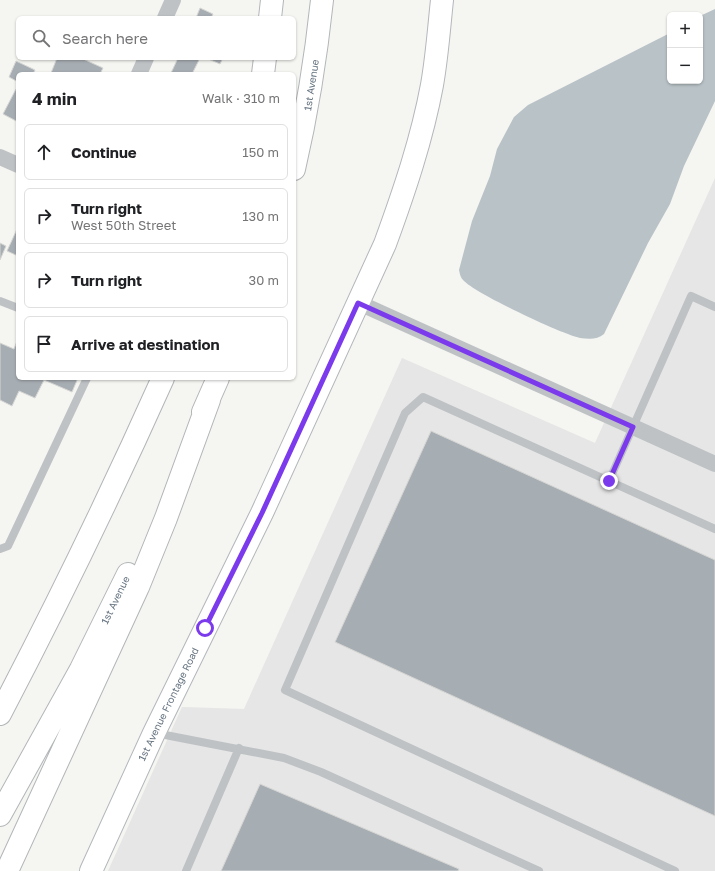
<!DOCTYPE html>
<html lang="en">
<head>
<meta charset="utf-8">
<style>
	body { margin:0; font-family:"Golos Text",sans-serif; background:#f2f2f2; color:#202124 }
	.controls { position:absolute; right:12px; top:12px; display:grid; overflow:hidden; border-radius:6px; box-shadow:0 1px 3px #0004 }
	.controls button { width:36px; height:36px; display:grid; place-items:center; padding:0; border:0; border-bottom:1px solid #e0e0e0; background:#fff; color:#202124; font:20px sans-serif }
	.stop { position:absolute; width:12px; height:12px; margin:-9px; border:3px solid #7c3aed; border-radius:50%; background:#fff }
	.stop.end { background:#7c3aed; border-color:#fff; box-shadow:0 1px 4px #0008 }
	.list { margin:0; padding:0; list-style:none }
	h2 { display:flex; justify-content:space-between; align-items:center; height:52px; margin:0; padding:0 16px; font-size:17px }
	h2 small { font-size:13px; font-weight:400; color:#757577 }
	.list li { display:grid; grid-template-columns:26px 1fr auto; gap:12px; align-items:center; box-sizing:border-box; height:56px; margin:0 8px 8px; padding:0 8px; border:1px solid #e0e0e0; border-radius:6px }
	.list b { display:block; font-size:15px; white-space:nowrap }
	.list p { margin:0; font-size:13px; white-space:nowrap; color:#757577 }
	.list em { font-size:13px; font-style:normal; color:#757577 }
	.icon { flex:none; width:22px; height:22px; fill:none; stroke:currentColor; stroke-width:2; stroke-linecap:round; stroke-linejoin:round }
	.map { position:relative; flex:none; width:715px; height:871px; overflow:hidden }
	.search { position:absolute; background:#fff; box-shadow:0 1px 3px #0004; left:16px; top:16px; width:280px; height:44px; display:flex; align-items:center; gap:10px; box-sizing:border-box; padding:0 14px; border-radius:6px; color:#757577; font-size:15px }
	.panel { position:absolute; background:#fff; box-shadow:0 1px 3px #0004; left:16px; top:72px; width:280px; height:308px; border-radius:6px }
	.map>svg:first-child { display:block }
	.built { fill:#e5e6e5 }
	.water { fill:#b8c2c7 }
	.building { fill:#a7aeb3; stroke:#d6d6d4 }
	.lines { fill:none; stroke-linecap:round; stroke-linejoin:round }
	.secondary-casing { stroke:#b3b7bb; stroke-width:24 }
	.primary-casing { stroke:#b2b6b9; stroke-width:24 }
	.lane { stroke:#bec2c5; stroke-width:8 }
	.street { stroke:#bec2c5; stroke-width:16 }
	.secondary { stroke:#fff; stroke-width:22 }
	.primary { stroke:#fff; stroke-width:22 }
	.route { stroke:#7c3aed; stroke-width:5 }
	.labels { text-anchor:middle; dominant-baseline:central; stroke-width:4; stroke-linejoin:round; paint-order:stroke }
	.street-label { font-size:10px; fill:#667480; stroke:#fff }
</style>
</head>
<body>
<div class="map">
<svg width="715" height="871" viewBox="0 0 715 871">
	<rect width="100%" height="100%" fill="#f5f5f1"/>
	<!-- built -->
	<path class="built" d="M 715,178 L 715,871 L 108,871 L 182,707 L 244,709 L 402,358 L 595,443 Z"/>
	<!-- water -->
	<path class="water" d="M 715,9 L 715,101 L 684,166 L 670,204 L 648,243 L 604,334 C 597,340 589,339 580,338 C 561,334 477,294 464,281 C 460,277 460,274 459,270 L 472,221 L 490,176 L 497,149 L 514,117 L 528,105 L 670,33 L 670,81 L 700,81 L 700,16 Z"/>
	<!-- building -->
	<path class="building" d="M 200,8 L 213,14 L 211,18 L 196,18 Z
		M 57,58 L 81,58 L 103,68 L 100,74 L 53,74 L 51,73 Z
		M 178,58 L 200,58 L 192,74 L 172,74 L 171,73 Z
		M 206,58 L 223,58 L 220,64 Z
		M 16,61 L 35,70 L 33,74 L 18,74 L 18,82 L 9,77 Z
		M 16,89 L 18,90 L 18,122 L 3,114 Z
		M 18,227 L 18,256 L 7,251 Z
		M 0,243 L 6,246 L 0,260 Z
		M 17,341 L 18,378 L 78,378 L 72,392 L 44,380 L 35,398 L 19,391 L 12,406 L 0,400 L 0,343 L 14,349 Z
		M 431,431 L 715,560 L 715,816 L 335,642 Z
		M 260,784 L 459,869 L 458,871 L 221,871 Z"/>
	<g class="lines">
		<defs>
			<path id="secondary" d="M 91,871 L 154,733 L 262,513 L 385,244 C 404,192 422,139 432,85 C 437,57 439,28 442,0"/>
			<path id="primary" d="M 270,18 L 272,0
				M 263,74 L 265,58
				M 294,169 C 307,113 316,57 322,0
				M 203,412 L 218,378
				M 0,714 C 58,603 112,492 163,378
				M 0,815 L 81,669 L 128,574
				M 7,871 L 138,587 L 166,518 L 209,400"/>
		</defs>
		<!-- secondary casing -->
		<use href="#secondary" class="secondary-casing"/>
		<!-- primary casing -->
		<use href="#primary" class="primary-casing"/>
		<!-- lane -->
		<path class="lane" d="M 0,301 L 18,308
			M 609,481 L 691,296 L 715,307
			M 0,549 L 8,546 L 87,378
			M 155,733 L 284,758 L 321,772 L 539,871
			M 186,871 L 239,748
			M 675,871 L 285,690 L 405,413 L 423,397 L 715,529"/>
		<!-- street -->
		<path class="street" d="M 165,18 L 173,0
			M 139,74 L 146,58
			M 0,157 L 18,165
			M 359,303 L 715,464"/>
		<!-- secondary -->
		<use href="#secondary" class="secondary"/>
		<!-- primary -->
		<use href="#primary" class="primary"/>
	</g>
	<g class="lines">
		<!-- route -->
		<path class="route" d="M 205,628 L 262,513 L 358,303 L 633,427 L 609,481"/>
	</g>
	<g class="labels">
		<!-- street labels -->
		<g class="street-label">
			<text transform="translate(311 85) rotate(-81)">1st Avenue</text>
			<text transform="translate(115 600) rotate(-64)">1st Avenue</text>
			<text transform="translate(168 704) rotate(-64)">1st Avenue Frontage Road</text>
		</g>
	</g>
</svg>
<div class="controls">
<button>+</button>
<button>−</button>
</div>
<div class="stop" style="left:205px;top:628px"></div>
<div class="stop end" style="left:609px;top:481px"></div>
<div class="search"><svg class="icon" aria-label="search" viewBox="0 0 24 24"><circle cx="10" cy="10" r="6"/><path d="M15 15l6 6"/></svg>Search here</div>
<section class="panel">
<h2>4 min<small>Walk · 310 m</small></h2>
<ul class="list">
<li><svg class="icon" aria-label="ahead" viewBox="0 0 24 24"><path d="M12 20V5M6 11l6-6 6 6"/></svg><div><b>Continue</b></div><em>150 m</em></li>
<li><svg class="icon" aria-label="right" viewBox="0 0 24 24"><path d="M7 20v-9h11M14 6l5 5-5 5"/></svg><div><b>Turn right</b><p>West 50th Street</p></div><em>130 m</em></li>
<li><svg class="icon" aria-label="right" viewBox="0 0 24 24"><path d="M7 20v-9h11M14 6l5 5-5 5"/></svg><div><b>Turn right</b></div><em>30 m</em></li>
<li><svg class="icon" aria-label="arrive" viewBox="0 0 24 24"><path d="M6 21V4h12l-3 4 3 4H6"/></svg><div><b>Arrive at destination</b></div></li>
</ul>
</section>
</div>
</body>
</html>
